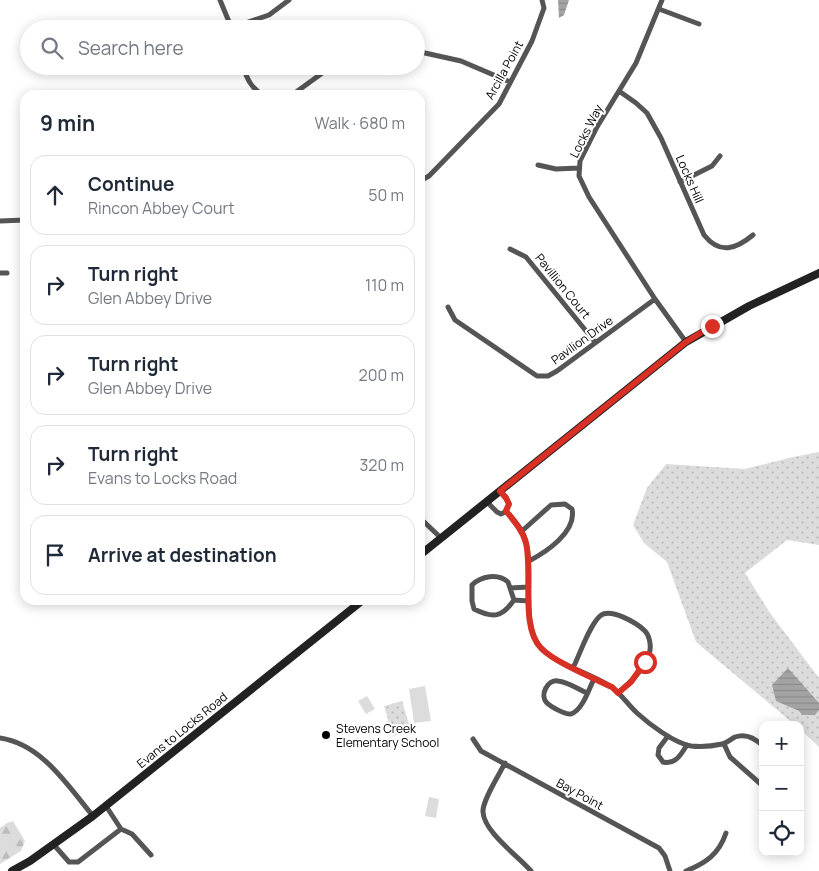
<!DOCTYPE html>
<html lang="en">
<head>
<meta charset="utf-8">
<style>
	body { margin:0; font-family:Manrope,sans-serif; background:#f6f6f7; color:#1f2937 }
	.controls { position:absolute; right:15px; bottom:15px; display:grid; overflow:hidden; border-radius:10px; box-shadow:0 2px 12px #0003 }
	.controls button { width:45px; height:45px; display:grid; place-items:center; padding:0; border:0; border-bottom:1px solid #e0e1e3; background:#fff; color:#1f2937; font:25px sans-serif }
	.stop { position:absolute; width:15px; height:15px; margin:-11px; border:4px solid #d93025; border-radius:50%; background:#fff }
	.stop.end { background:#d93025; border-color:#fff; box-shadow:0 1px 5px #0008 }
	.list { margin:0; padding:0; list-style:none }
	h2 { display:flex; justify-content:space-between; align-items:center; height:65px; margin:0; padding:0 20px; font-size:21px }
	h2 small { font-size:16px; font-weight:400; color:#747a83 }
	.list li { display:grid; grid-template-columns:32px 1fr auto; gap:15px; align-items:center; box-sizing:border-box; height:80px; margin:0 10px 10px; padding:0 10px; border:1px solid #e0e1e3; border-radius:15px }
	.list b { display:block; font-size:19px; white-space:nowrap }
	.list p { margin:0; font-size:16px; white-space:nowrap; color:#747a83 }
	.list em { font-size:16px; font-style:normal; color:#747a83 }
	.icon { flex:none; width:28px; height:28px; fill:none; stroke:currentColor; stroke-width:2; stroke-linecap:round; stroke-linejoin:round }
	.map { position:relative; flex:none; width:819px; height:871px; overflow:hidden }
	.search { position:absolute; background:#fff; box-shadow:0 2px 12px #0003; left:20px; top:20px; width:405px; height:55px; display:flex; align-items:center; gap:12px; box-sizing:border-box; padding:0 18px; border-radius:28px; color:#747a83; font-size:19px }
	.panel { position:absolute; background:#fff; box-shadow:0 2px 12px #0003; left:20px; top:90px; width:405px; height:515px; border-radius:15px }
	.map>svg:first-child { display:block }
	.grass { fill:url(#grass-dots) }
	.forest { fill:url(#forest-firs) }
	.garden { fill:#dcdcdc }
	.water { fill:url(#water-rules) }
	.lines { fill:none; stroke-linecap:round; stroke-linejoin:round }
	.street { stroke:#555; stroke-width:5 }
	.secondary { stroke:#222; stroke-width:8 }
	.route { stroke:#d93025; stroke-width:6 }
	.poi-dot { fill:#000; stroke:#fff; stroke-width:2 }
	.labels { text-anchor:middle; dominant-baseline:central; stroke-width:4; stroke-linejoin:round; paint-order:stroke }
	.street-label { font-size:12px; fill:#000; stroke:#fff }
	.poi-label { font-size:12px; fill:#000; stroke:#fff; text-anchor:start }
</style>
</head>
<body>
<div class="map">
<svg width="819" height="871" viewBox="0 0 819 871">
	<defs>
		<pattern id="grass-dots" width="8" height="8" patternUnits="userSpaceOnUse" patternTransform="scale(1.25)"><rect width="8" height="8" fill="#dcdcdc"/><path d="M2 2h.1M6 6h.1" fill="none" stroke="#bbb" stroke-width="1.8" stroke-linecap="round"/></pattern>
		<pattern id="forest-firs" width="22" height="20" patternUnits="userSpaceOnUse" patternTransform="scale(1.25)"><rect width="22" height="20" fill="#dcdcdc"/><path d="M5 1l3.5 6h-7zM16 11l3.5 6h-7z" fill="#bbb"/></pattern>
		<pattern id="water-rules" width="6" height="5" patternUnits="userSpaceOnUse" patternTransform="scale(1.25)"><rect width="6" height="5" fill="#a3a3a3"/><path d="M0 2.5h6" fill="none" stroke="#8b8b8b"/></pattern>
	</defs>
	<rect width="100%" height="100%" fill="#fff"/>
	<!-- grass -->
	<path class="grass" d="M 819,452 L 819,545 L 787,540 L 745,573 L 770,613 L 819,678 L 819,747 L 800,729 L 800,725 L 795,725 L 696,642 L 667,562 L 644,543 L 633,525 L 647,488 L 666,464 L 745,469 L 793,457 Z
		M 402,701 L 411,731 L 393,736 L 384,706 Z"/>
	<!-- forest -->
	<path class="forest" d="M 13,821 L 25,841 L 21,851 L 0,864 L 0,828 L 7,823 Z"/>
	<!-- garden -->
	<path class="garden" d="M 425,686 L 431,721 L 414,723 L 409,689 Z
		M 367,696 L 375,709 L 366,714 L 358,701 Z
		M 429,797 L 439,799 L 436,818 L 425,816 Z"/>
	<!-- water -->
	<path class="water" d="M 558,0 L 569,0 L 564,15 L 559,18 Z
		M 788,668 L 819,703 L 819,710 L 815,715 L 802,715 L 799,711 L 776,701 L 772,685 Z"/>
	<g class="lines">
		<!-- street -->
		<path class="street" d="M 220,0 L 232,29
			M 662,0 L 636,63 L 597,127 L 580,161 L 579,176 L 589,197 L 655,299 L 686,342
			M 659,9 L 699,24
			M 231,28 L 269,15 L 289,0
			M 416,51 L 461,61 L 510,82
			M 243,66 C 247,79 251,88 263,95
			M 619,91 L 636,103 L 647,113 L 661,138 L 704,235 C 720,255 736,249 753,235
			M 292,95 L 332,66
			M 538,165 L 556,169 L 579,168
			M 420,181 L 429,176 L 499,104 L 532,41 L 544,8 L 542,0
			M 680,182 L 712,166 L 720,156
			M 0,221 L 25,220
			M 510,249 L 526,257 L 595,342
			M 0,273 L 7,273
			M 448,307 L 455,320 L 537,376 L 548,376 L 557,371 L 655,299
			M 487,502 L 497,512 L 501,514 L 505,512 L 509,504 L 506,497 L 500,491
			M 506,511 C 512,518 521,527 524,536 C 536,568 519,621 540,647 C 554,664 594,674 613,688 C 622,695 628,705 637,713 C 649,724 674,743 691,746 C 700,747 713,746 722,744 C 727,743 731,739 735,737 C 746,733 755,738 763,746
			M 420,518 L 441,538
			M 522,531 L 551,505 L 565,504 L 572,509 C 577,532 546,552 529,561
			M 510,588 L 529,587
			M 514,600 L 508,582 C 498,573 481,576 472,585 L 472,601 L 474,609 C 494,619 502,617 514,600 L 529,601
			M 573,668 C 580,654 589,626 600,616 C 610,607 637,623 645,631 C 649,635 651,644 650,650 C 648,667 630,682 618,693
			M 587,693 C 578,689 568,682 558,681 C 548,679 539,695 547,703 C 551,707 566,715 571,714 C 583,710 589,688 594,679
			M 668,736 L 659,748 L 658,755 L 663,762 C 676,765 681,754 687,745
			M 0,738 C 42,744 68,786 93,816
			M 473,739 L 481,751 L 659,848 L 665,856 L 670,871
			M 724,744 L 730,757 L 763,786
			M 505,763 C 499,775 482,801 483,812 C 484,832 518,856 531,871
			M 106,806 L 121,829 L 132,834 L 151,855
			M 54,845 L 69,862 L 78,862 L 121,829
			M 686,871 C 706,863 719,854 726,833"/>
		<!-- secondary -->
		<path class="secondary" d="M 420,555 L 686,342 L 749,306 L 819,273
			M 12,871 L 30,861 L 93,816 L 363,600"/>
	</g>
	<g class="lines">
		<!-- route -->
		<path class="route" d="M 645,662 L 631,682 L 618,693 L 612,687 C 593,678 554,662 541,648 C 520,627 533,572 526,543 C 523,531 514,521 506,511 L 509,504 L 506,498 L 500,491 L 686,342 L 712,326"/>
	</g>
	<!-- markers -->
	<circle class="poi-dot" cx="326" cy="735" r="5"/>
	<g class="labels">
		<!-- street labels -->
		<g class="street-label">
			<text transform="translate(504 70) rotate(-61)">Arcilla Point</text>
			<text transform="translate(586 131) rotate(-63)">Locks Way</text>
			<text transform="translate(690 179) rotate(66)">Locks Hill</text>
			<text transform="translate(563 286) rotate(51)">Pavillion Court</text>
			<text transform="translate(582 340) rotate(-36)">Pavilion Drive</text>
			<text transform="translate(182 730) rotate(-39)">Evans to Locks Road</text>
			<text transform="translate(580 794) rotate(29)">Bay Point</text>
		</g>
		<!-- poi labels -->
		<g class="poi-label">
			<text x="336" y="728">Stevens Creek<tspan x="336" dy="14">Elementary School</tspan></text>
		</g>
	</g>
</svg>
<div class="controls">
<button>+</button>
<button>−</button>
<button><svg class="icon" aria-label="locate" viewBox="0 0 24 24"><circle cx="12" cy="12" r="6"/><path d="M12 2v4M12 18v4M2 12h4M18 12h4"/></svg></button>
</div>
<div class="stop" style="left:645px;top:662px"></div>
<div class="stop end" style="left:712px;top:326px"></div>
<div class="search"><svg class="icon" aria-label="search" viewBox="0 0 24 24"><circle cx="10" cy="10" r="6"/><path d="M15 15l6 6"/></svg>Search here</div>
<section class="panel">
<h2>9 min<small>Walk · 680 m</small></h2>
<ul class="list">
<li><svg class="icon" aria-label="ahead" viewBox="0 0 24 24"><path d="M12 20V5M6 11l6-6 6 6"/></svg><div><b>Continue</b><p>Rincon Abbey Court</p></div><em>50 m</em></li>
<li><svg class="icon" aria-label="right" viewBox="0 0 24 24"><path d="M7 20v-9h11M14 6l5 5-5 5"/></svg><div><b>Turn right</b><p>Glen Abbey Drive</p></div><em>110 m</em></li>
<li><svg class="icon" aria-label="right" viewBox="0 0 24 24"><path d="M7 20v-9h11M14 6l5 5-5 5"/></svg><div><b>Turn right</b><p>Glen Abbey Drive</p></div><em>200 m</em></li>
<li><svg class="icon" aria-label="right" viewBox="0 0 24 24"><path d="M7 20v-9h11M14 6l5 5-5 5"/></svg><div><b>Turn right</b><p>Evans to Locks Road</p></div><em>320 m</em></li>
<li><svg class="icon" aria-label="arrive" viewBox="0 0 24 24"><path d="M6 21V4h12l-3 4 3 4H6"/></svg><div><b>Arrive at destination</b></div></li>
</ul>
</section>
</div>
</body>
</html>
